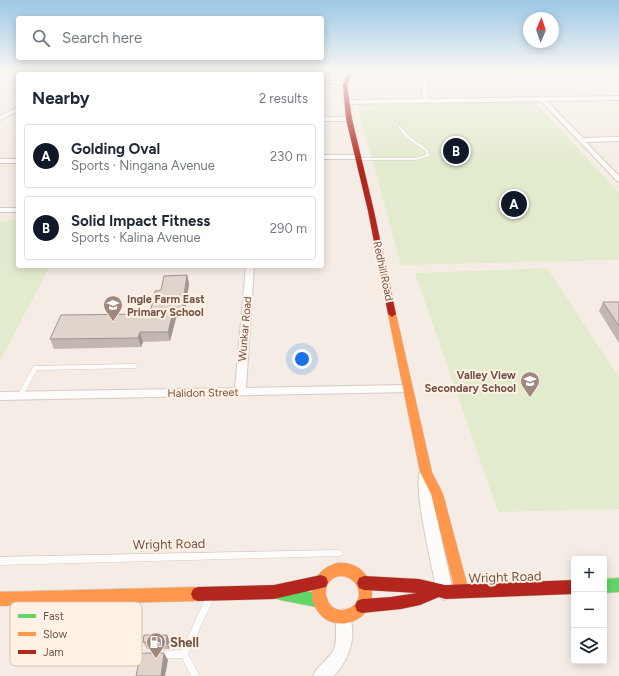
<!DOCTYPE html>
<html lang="en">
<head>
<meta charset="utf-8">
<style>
	body { margin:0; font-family:Figtree,sans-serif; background:#f2f2f3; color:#1f2937 }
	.controls { position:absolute; right:12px; bottom:12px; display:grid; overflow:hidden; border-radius:4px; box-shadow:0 2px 10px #0003 }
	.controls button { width:36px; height:36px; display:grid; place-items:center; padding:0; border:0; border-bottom:1px solid #e0e1e3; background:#fff; color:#1f2937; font:20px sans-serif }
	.compass { position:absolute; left:523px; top:12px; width:36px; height:36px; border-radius:50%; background:#fff; box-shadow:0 2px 10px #0003; rotate:2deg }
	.you { position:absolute; left:302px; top:359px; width:14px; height:14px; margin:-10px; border:3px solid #fff; border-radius:50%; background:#1a73e8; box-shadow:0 0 0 6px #1a73e833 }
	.badge { display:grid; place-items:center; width:26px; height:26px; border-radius:50%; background:#111827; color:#fff; font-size:13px; font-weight:700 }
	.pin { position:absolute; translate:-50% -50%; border:2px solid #fff; box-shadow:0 1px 4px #0006 }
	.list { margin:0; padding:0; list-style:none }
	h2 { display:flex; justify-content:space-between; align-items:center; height:52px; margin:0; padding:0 16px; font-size:17px }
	h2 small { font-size:13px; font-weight:400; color:#747a83 }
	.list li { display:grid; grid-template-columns:26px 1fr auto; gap:12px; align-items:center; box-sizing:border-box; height:64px; margin:0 8px 8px; padding:0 8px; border:1px solid #e0e1e3; border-radius:4px }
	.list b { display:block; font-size:15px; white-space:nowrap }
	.list p { margin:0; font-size:13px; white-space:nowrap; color:#747a83 }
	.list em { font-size:13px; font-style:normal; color:#747a83 }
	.icon { flex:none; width:22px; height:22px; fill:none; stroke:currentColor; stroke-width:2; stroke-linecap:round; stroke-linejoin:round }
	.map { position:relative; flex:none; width:619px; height:676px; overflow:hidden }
	.search { position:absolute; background:#fff; box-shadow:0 2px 10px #0003; left:16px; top:16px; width:308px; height:44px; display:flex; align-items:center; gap:10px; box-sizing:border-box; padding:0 14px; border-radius:4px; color:#747a83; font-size:15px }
	.panel { position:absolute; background:#fff; box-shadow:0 2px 10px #0003; left:16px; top:72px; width:308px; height:196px; border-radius:4px }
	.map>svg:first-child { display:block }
	.green { fill:#e3ebcf }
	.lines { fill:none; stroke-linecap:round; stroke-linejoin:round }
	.lane-casing { stroke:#d6cac4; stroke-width:1 }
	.street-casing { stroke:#d6cac4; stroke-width:2 }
	.fast-casing { stroke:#d5c9c2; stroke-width:1 }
	.slow-casing { stroke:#d5c9c2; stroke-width:1 }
	.jam-casing { stroke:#d5c9c2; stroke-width:1 }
	.lane { fill:#fefcfb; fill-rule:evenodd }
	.street { fill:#fefcfb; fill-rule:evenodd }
	.fast { fill:#63d668; fill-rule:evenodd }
	.slow { fill:#ff974d; fill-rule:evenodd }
	.jam { fill:#b3261e; fill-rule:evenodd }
	.wall { fill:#c2b6b0 }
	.shaded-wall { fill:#9e9490 }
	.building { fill:#e1d4cd; stroke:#9e9490 }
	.labels { text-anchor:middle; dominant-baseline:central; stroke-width:4; stroke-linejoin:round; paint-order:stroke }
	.street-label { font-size:11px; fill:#725147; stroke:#fff1e4 }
	.poi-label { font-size:11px; font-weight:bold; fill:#725147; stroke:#fff1e4; text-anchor:start }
	.near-street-label { font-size:13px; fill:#725147; stroke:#fff1e4 }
	.near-poi-label { font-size:13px; font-weight:bold; fill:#725147; stroke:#fff1e4; text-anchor:start }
	.key { fill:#fff1e4; stroke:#d5c1b5; stroke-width:1 }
	.key-label { font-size:11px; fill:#725147 }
</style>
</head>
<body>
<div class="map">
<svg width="619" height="676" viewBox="0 0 619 676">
	<rect width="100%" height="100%" fill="#f5ede5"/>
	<!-- green -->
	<path class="green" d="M 535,102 L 619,193 L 619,260 L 401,265 L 357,104 Z
		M 18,220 L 18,266 L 50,266 L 0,361 L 0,221 Z
		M 547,268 L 619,377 L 619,509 L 498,512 L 415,273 Z"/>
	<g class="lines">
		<defs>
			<path id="lane" d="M 619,71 L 619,73 L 478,75 L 477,74 L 478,73 Z
				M 398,126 L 400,126 L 410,137 L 428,150 L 429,156 L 416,160 L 358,160 L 357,159 L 359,158 L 416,158 L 426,155 L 426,151 L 408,139 L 398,128 Z
				M 135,364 L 137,365 L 138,366 L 137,367 L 135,368 L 37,370 L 22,397 L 18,397 L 17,396 L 33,367 L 35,366 Z
				M 339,550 L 342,551 L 343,553 L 342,555 L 339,556 L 0,565 L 0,557 Z
				M 210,594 L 213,595 L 214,598 L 188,654 L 200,676 L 191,676 L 182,658 L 158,659 L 155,658 L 154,655 L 155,652 L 158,651 L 182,650 L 207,595 Z
				M 118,596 L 121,597 L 122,600 L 127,651 L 146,651 L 149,652 L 150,655 L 149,658 L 146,659 L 123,659 L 120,658 L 119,655 L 114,600 L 115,597 Z"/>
			<path id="street" d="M 0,71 L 8,71 L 20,74 L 18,74 L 18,75 L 0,72 Z
				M 93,71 L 99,71 L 95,74 L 89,74 Z
				M 171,71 L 176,71 L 174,74 L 169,74 Z
				M 215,71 L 224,71 L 235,74 L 225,74 Z
				M 435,73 L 453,73 L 455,74 L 430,77 L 426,88 L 429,99 L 619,96 L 619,100 L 547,101 L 583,138 L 619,137 L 619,141 L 586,142 L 619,176 L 619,182 L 617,181 L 541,101 L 346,104 L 343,102 L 346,100 L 424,99 C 421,90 421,83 426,75 Z
				M 322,84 L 344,86 L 347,88 L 344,90 L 322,86 Z
				M 18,107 L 18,111 L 0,120 L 0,116 Z
				M 322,117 L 349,117 L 352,119 L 349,121 L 322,121 Z
				M 322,155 L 358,155 L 361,157 L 358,159 L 322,159 Z
				M 0,159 L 18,159 L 18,163 L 0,163 Z
				M 0,208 L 18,208 L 18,212 L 0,212 Z
				M 246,266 L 254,266 L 246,388 L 407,385 L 411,386 L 413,389 L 411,392 L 0,400 L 0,392 L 235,388 Z
				M 425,470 L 430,472 L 431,476 L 432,495 L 453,592 L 450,597 L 445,600 L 440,597 L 437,592 C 433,570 413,489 420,472 Z
				M 343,609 L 348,612 C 358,635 350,658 334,676 L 313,676 C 317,665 329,660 334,649 C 339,636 333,623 338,612 Z"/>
			<path id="fast" d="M 619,578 L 619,592 L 604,593 L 604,579 Z
				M 280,586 L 321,594 L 326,596 L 328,601 L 326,606 L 321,608 L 280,600 L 275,598 L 273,593 L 275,588 Z"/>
			<path id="slow" d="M 392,311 L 396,314 L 432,472 L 443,494 L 469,591 L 467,596 L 462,598 L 457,596 L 455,591 L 431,494 L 420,472 L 388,314 Z
				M 337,563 C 377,559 386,615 347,623 C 311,630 295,575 337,563 ZM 340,576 C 360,576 367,603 347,609 C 325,616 316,580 340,576 Z
				M 198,587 L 203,589 L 205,594 L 203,599 L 198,601 L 0,606 L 0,592 Z"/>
			<path id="jam" d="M 349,71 L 353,71 L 347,85 L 352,119 L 374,211 L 396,314 L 392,317 L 388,314 L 368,211 L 346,119 L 343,85 Z
				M 321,575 L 326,577 L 328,582 L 326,587 L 274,599 L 198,601 L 193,599 L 191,594 L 193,589 L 198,587 L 274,585 Z
				M 364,576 L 419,579 L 445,585 L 574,580 L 574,594 L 445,599 L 439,597 L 420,605 L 401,609 L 362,613 L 357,611 L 355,606 L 357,601 L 362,599 L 391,597 L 417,593 L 364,590 L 359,588 L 357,583 L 359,578 Z"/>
		</defs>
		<!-- lane casing -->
		<use href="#lane" class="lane-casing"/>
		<!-- street casing -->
		<use href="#street" class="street-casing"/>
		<!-- fast casing -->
		<use href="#fast" class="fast-casing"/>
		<!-- slow casing -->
		<use href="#slow" class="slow-casing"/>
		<!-- jam casing -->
		<use href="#jam" class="jam-casing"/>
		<!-- lane -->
		<use href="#lane" class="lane"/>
		<!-- street -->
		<use href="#street" class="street"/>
		<!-- fast -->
		<use href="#fast" class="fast"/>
		<!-- slow -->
		<use href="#slow" class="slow"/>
		<!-- jam -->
		<use href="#jam" class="jam"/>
	</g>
	<!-- wall -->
	<path class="wall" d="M 187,275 L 189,284 L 184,317 L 176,318 L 170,341 L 143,342 L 141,347 L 54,349 L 50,339 L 150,314 L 161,290 Z
		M 603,302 L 619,302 L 619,343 L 599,311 Z
		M 144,635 L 170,642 L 169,649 L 147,649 L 143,642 Z"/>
	<!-- shaded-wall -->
	<path class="shaded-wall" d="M 187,275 L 189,284 L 184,317 L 182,308 Z
		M 174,309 L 176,318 L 170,341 L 168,332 Z
		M 140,332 L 143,342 L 141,347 L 138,338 Z
		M 167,635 L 170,642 L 169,649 L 166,642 Z
		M 164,653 L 168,660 L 165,676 L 161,676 Z"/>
	<!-- building -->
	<path class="building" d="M 187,275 L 182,308 L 174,309 L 168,332 L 140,332 L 138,338 L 50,339 L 61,315 L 150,314 L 155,291 L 161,290 L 164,276 Z
		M 603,302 L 619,302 L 619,326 Z
		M 144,635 L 167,635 L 166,642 L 143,642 Z
		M 141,653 L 164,653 L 161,676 L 136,676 Z"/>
	<!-- sky -->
	<linearGradient id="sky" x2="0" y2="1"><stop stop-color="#9bc8e7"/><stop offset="0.43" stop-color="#faf7f3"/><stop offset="1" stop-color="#faf7f3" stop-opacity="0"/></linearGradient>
	<rect width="619" height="166" fill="url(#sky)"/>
	<!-- icons -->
	<defs>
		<symbol id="school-pin" viewBox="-11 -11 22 30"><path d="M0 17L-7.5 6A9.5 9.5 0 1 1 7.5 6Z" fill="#a0887e" stroke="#fff1e4"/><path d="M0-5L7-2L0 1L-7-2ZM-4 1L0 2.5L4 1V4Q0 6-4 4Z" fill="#fff"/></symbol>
		<symbol id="fuel-pin" viewBox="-11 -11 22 30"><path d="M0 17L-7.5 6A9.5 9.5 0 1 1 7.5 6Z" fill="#a0887e" stroke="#fff1e4"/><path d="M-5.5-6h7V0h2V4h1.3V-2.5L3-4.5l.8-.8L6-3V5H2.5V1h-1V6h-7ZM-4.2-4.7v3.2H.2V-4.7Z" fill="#fff"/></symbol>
	</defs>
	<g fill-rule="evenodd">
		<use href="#school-pin" x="102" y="294" width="22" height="30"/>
		<use href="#school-pin" x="519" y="370" width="22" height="30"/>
		<use href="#fuel-pin" x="145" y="631" width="22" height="30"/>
	</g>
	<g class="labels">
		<!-- street labels -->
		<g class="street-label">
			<text transform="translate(383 271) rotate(78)">Redhill Road</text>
			<text transform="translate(245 329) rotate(-85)">Wunkar Road</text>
			<text transform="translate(203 393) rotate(-1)">Halidon Street</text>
		</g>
		<!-- poi labels -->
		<g class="poi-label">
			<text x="127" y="299">Ingle Farm East<tspan x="127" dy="13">Primary School</tspan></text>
			<text x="516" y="375" text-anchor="end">Valley View<tspan x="516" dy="13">Secondary School</tspan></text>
		</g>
		<!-- near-street labels -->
		<g class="near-street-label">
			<text transform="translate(169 544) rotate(-1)">Wright Road</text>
			<text transform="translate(505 577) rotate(-2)">Wright Road</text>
		</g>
		<!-- near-poi labels -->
		<g class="near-poi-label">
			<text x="170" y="642">Shell</text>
		</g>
	</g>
	<!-- legend -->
	<rect x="10" y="602" width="132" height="64" rx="6" class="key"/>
	<rect x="18" y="614" width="18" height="4" fill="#63d668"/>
	<rect x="18" y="632" width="18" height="4" fill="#ff974d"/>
	<rect x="18" y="650" width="18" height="4" fill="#b3261e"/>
	<g class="key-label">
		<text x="43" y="620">Fast</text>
		<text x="43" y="638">Slow</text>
		<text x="43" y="656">Jam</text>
	</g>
</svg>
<div class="controls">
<button>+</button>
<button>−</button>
<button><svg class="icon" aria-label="layers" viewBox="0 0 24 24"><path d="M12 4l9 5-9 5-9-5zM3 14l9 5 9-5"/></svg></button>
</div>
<svg class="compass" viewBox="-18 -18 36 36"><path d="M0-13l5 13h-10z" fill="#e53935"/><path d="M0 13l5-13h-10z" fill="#747a83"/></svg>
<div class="you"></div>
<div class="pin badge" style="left:514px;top:204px">A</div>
<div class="pin badge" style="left:456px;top:151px">B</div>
<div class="search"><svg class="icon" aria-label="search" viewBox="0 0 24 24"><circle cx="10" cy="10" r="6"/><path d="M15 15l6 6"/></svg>Search here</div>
<section class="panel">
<h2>Nearby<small>2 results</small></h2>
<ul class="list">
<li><span class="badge">A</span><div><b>Golding Oval</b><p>Sports · Ningana Avenue</p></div><em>230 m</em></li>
<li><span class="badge">B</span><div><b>Solid Impact Fitness</b><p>Sports · Kalina Avenue</p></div><em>290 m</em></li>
</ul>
</section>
</div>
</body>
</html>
